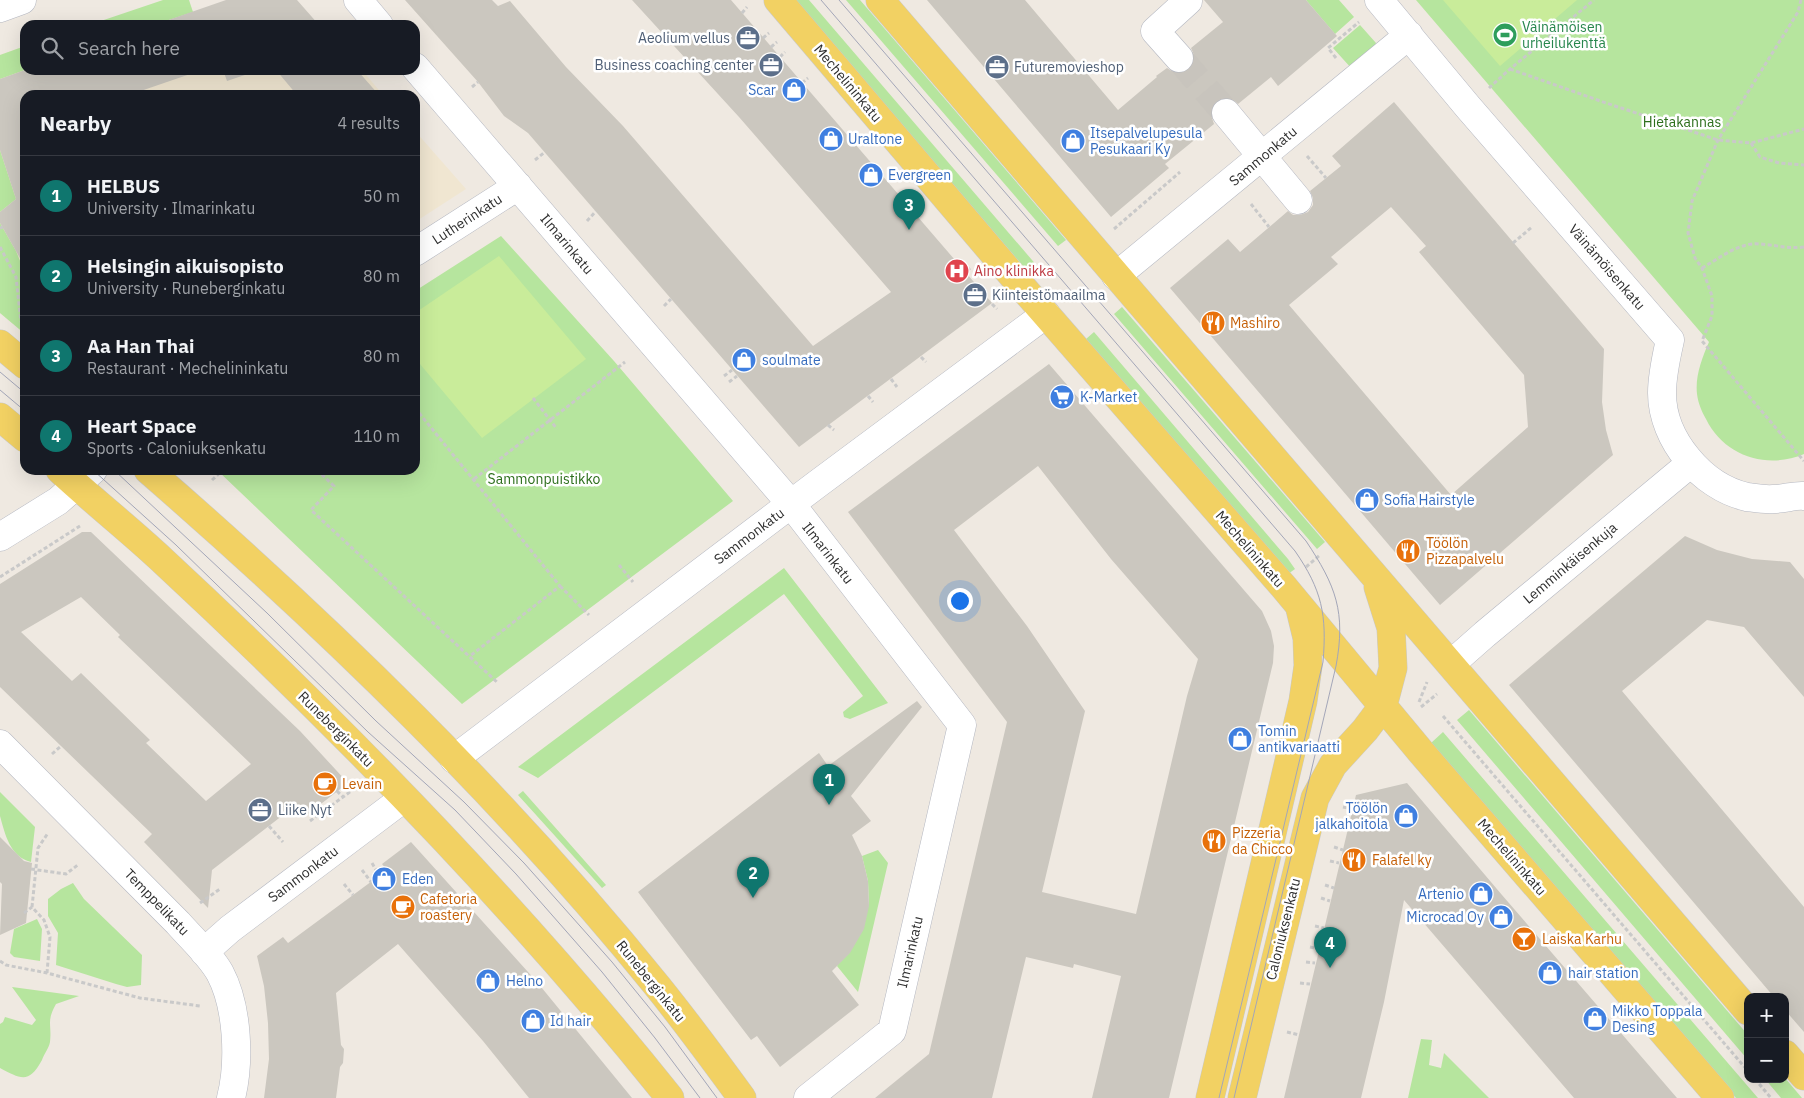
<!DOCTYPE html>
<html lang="en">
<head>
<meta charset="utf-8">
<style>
	body { margin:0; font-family:"IBM Plex Sans",sans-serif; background:#242831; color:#f1f3f6 }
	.controls { position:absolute; right:15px; bottom:15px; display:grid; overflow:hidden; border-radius:10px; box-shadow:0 5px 20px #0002 }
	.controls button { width:45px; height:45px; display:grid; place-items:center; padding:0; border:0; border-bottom:1px solid #363941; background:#171b24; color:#f1f3f6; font:25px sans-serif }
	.you { position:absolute; left:959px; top:600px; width:18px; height:18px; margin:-12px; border:4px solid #fff; border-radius:50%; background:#1a73e8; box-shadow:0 0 0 8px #1a73e833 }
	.badge { display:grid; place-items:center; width:32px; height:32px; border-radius:50%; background:#0f766e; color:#fff; font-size:16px; font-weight:700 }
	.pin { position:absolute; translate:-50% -41px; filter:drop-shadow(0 1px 2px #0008) }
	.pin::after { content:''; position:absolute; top:26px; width:18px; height:15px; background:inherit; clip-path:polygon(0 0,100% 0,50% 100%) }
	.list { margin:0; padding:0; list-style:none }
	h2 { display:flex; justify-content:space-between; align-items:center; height:65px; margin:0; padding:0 20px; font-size:21px }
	h2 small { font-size:16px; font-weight:400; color:#9ea1a6 }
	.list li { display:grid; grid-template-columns:32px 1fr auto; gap:15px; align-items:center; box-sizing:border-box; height:80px; padding:0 20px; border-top:1px solid #363941 }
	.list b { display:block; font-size:19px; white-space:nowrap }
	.list p { margin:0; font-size:16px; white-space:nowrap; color:#9ea1a6 }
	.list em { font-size:16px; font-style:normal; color:#9ea1a6 }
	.icon { flex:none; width:28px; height:28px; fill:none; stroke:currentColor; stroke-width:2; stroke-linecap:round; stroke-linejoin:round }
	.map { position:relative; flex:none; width:1804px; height:1098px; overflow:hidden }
	.search { position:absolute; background:#171b24; box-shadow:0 5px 20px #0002; left:20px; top:20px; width:400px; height:55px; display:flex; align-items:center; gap:12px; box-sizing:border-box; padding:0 18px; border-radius:15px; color:#9ea1a6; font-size:19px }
	.panel { position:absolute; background:#171b24; box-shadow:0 5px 20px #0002; left:20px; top:90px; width:400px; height:385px; border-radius:15px }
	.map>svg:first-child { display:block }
	.education { fill:#f0e6d1 }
	.green { fill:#b6e59e }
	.pitch { fill:#c9ec9a }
	.building { fill:#cbc7bf; fill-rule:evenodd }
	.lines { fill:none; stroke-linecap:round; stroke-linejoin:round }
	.minor-tunnel { stroke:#c8c4bd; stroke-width:28; stroke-dasharray:28 14; stroke-linecap:butt }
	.minor-casing { stroke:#b4b7c1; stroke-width:29 }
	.major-casing { stroke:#c9c9c9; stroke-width:29 }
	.path { stroke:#c9c9c9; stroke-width:3; stroke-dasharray:4 2.5; stroke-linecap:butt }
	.minor { stroke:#fff; stroke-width:28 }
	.major { stroke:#f2d163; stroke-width:28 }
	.tram { stroke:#a3a6b8; stroke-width:1 }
	.labels { text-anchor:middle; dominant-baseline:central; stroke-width:5; stroke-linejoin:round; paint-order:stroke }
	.leisure-label { font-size:14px; fill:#27864d; stroke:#fff; text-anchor:start }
	.service-label { font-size:14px; fill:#4e5e75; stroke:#fff; text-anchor:start }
	.street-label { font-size:14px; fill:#2e2e2e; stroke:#fff }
	.shop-label { font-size:14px; fill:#366cbe; stroke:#fff; text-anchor:start }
	.park-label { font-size:14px; fill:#2c6e1b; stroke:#fff }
	.health-label { font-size:14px; fill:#be3a42; stroke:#fff; text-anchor:start }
	.food-label { font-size:14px; fill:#c56008; stroke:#fff; text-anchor:start }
</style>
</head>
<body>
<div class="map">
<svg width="1804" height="1098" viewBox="0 0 1804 1098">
	<rect width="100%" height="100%" fill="#efe9e1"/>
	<!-- education -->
	<path class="education" d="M 25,46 L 25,70 L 362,70 L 383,95 L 25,95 L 25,334 L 0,313 L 0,55 Z
		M 415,131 L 466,189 L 415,222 Z"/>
	<!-- green -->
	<path class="green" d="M 163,0 L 189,0 L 193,12 L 154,25 L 89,25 Z
		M 795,0 L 809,0 L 1038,267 L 1029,273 Z
		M 846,0 L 860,0 L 1066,240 L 1058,246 Z
		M 1306,0 L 1339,0 L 1354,17 L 1335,34 Z
		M 1416,0 L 1804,0 L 1804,454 C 1767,470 1724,456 1706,419 C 1702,412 1698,403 1697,394 C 1695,376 1702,358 1709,342 Z
		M 1360,25 L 1376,43 L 1373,52 L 1352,69 L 1333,48 Z
		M 25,46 L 25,70 L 0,79 L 0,55 Z
		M 0,150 L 16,199 L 0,212 Z
		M 0,223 L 16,251 L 25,273 L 25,334 L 0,313 Z
		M 501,236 L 614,361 L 733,501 L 462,704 L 217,470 L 415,470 L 415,291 Z
		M 1122,307 L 1325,542 L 1317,549 L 1114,314 Z
		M 1094,332 L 1288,559 L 1295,569 L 1288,574 L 1086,339 Z
		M 784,568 L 888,703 L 850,719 L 844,717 L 843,712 L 863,696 L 784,594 L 538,778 L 518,767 Z
		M 1469,710 L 1748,1035 L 1748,1060 L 1457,720 Z
		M 1443,732 L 1758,1098 L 1736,1098 L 1431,743 Z
		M 523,791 L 606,885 L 602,888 L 518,795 Z
		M 0,792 L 35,827 L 31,862 C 10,857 5,834 0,816 C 0,810 0,799 0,792 Z
		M 878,850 L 888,863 L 858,992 L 837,966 L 869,905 L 868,881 L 862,856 Z
		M 73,883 L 84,899 L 142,955 L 141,985 L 127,987 L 116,984 L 56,965 L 58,933 L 48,916 L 48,899 L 61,889 Z
		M 37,919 L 42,929 L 40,961 L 14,957 L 10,953 L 14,929 Z
		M 12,987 L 79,996 L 56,1004 C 46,1022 52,1023 50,1042 C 49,1048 44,1054 42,1060 C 29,1084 21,1079 0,1068 L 0,1024 L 3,1022 L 5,1017 L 32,1025 L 36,1020 Z
		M 1421,1039 L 1432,1040 L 1429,1065 L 1441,1068 L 1444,1053 L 1489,1098 L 1408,1098 Z
		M 1785,1078 L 1802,1098 L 1781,1098 L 1765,1079 Z"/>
	<!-- pitch -->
	<path class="pitch" d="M 1443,0 L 1577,0 L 1500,66 Z
		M 499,256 L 586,359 L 482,438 L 415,358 L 415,313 Z"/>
	<!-- building -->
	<path class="building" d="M 226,0 L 297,0 L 319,25 L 154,25 Z
		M 405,0 L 492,0 L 498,6 L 510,1 L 566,67 L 623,126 L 813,346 L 891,292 L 739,117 L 632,0 L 731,0 L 992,303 L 799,447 L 528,133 L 504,116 L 478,82 Z
		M 927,0 L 1025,0 L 1118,110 L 1157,77 L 1156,76 L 1167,68 L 1175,73 L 1183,73 L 1190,69 L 1194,62 L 1194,55 L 1191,48 L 1223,22 L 1204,0 L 1306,0 L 1337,36 L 1278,86 L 1271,77 L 1238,104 L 1231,98 L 1224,98 L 1216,101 L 1212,107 L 1211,115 L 1214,124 L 1165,164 L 1169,168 L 1111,217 Z
		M 25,70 L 202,70 L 129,95 L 25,95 L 25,267 L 0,223 L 0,212 L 16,199 L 0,150 L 0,79 Z
		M 223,70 L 260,70 L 227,81 Z
		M 276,70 L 357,70 L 379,95 L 297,95 Z
		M 1394,102 L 1604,349 L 1602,402 L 1606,430 L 1613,455 L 1440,605 L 1170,288 L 1228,239 L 1240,252 L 1288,211 L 1293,215 L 1300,215 L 1308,212 L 1313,205 L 1313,198 L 1310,191 L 1341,166 L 1332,156 ZM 1391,207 L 1426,246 L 1419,252 L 1524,375 L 1528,427 L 1451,495 L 1289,305 L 1338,264 L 1331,257 Z
		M 1049,364 L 1262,611 L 1271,631 L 1274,646 L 1273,663 L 1169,1098 L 1092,1098 L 1121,976 L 1074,964 L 1073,968 L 1026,957 L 992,1098 L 875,1098 L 929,1054 L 1007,722 L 848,512 ZM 1038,466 L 1111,559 L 1198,659 L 1187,696 L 1136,914 L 1042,892 L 1085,711 L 1027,626 L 954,530 Z
		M 82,532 L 91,532 L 300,731 L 348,783 L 304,817 L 296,805 L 212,870 L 208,908 L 144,842 L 152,834 L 0,687 L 0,584 ZM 81,597 L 120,635 L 118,637 L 251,764 L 206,801 L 146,743 L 150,740 L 81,673 L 72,681 L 21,632 Z
		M 1685,536 L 1717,550 L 1752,559 L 1790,562 L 1804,579 L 1804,697 L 1744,627 L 1707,620 L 1622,691 L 1804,907 L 1804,1032 L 1785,1010 L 1785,997 L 1774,997 L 1509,685 Z
		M 917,701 L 922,707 L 851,796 L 871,821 L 852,835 L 862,856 L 868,881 L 869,906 L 864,929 L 850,953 L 832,971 L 859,1005 L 780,1067 L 757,1036 L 751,1040 L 638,892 L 819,753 L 828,766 Z
		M 1407,783 L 1502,895 L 1677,1098 L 1574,1098 L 1404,900 L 1384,1002 L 1361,1098 L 1284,1098 L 1356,795 Z
		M 0,837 L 24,861 L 32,863 L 26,923 L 0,935 L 2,884 L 0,882 Z
		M 411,842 L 537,982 L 632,1098 L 529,1098 L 483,1041 L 398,944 L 336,993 L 341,1045 L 344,1049 L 343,1063 L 340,1067 L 336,1098 L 264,1098 L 269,1059 L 268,1023 L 264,986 L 257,956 L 283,937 L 288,943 L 387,870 L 382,864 Z"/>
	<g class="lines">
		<!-- minor-tunnel -->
		<path class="minor-tunnel" d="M 1179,58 L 1226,113"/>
		<defs>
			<path id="minor" d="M 358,0 L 379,25
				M 1379,0 L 1468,107 L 1670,340 C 1666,358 1662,375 1662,393 C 1662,439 1702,487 1747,497 C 1755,498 1765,500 1774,499 C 1784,499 1795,495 1804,496
				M 0,8 L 22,0
				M 1179,58 L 1155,31 L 1188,1
				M 415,67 L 791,504 L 962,725 L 892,1031 L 808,1098
				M 1226,113 L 1298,200
				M 415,252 L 518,186
				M 1116,276 L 1409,35
				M 0,537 L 58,501 L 93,470
				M 1451,664 L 1485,634 L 1691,463
				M 0,744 L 178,923 C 192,939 210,955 220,973 C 238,1007 240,1062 231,1098
				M 454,759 L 816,485 L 1046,314
				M 204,952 L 230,929 L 404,798"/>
			<path id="major" d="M 778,0 L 1023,288 L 1283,586 L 1421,752 L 1720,1098
				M 880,0 L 1748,1011
				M 0,344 L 25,365
				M 0,417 L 25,438
				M 60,470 C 93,501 129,529 162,560 C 343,728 516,905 670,1098
				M 148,470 C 331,629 506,799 658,987 C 687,1023 715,1061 742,1098
				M 1785,1054 L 1804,1076
				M 1210,1098 L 1303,701 L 1308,666 L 1307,638 L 1300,609
				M 1242,1098 L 1315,798 L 1333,765 L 1365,730 L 1383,706 L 1393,668 L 1391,628 L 1378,587"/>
		</defs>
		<!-- minor casing -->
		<use href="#minor" class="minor-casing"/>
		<!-- major casing -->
		<use href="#major" class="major-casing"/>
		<!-- path -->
		<path class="path" d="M 1801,0 L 1798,12 L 1718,140 L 1692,201 L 1688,233 L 1695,258 L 1702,268 L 1712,296 L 1712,316 L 1702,341 L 1804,461
			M 742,13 L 747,7
			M 763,38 L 769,33
			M 771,47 L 777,42
			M 780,57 L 785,52
			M 1336,58 L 1328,48 L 1359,22
			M 1510,69 L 1606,103 L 1718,140 L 1751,143 L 1804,129
			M 802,83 L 808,78
			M 472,87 L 478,82
			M 1489,88 L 1510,69 L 1594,0
			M 1751,143 L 1760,157 L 1779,163 L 1804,165
			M 1307,156 L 1326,178
			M 535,160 L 545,152
			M 1251,204 L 1269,227
			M 587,221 L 596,211
			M 0,228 L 3,227
			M 1114,229 L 1180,172
			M 1513,243 L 1532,227
			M 0,247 L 16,277 L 21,322
			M 1702,268 C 1720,258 1739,242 1760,244 C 1775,245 1789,249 1804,247
			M 963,274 L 970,268
			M 992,304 L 997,309
			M 664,306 L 671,299
			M 921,357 L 926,362
			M 724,376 L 732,370
			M 891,379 L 897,387
			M 729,382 L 737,376
			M 868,396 L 873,402
			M 533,398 L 557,429
			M 415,408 L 560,586 L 470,656
			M 828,425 L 834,430
			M 317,470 L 334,486 L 311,510 L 498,683
			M 474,479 L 625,362
			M 212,480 L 223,470
			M 619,565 L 633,582
			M 1306,567 L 1320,555
			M 0,577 L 80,526
			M 560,586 L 589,615
			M 1419,702 L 1427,682
			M 1421,707 L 1437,694
			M 1443,716 L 1748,1071
			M 52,754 L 61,746
			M 337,791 L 343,797
			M 1343,807 L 1352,809
			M 310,821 L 354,789
			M 1339,825 L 1348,827
			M 269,826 L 283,842
			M 1334,847 L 1343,850
			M 1330,861 L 1339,863
			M 372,863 L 379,875
			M 31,869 L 66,874 L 79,864
			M 362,870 L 371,882
			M 344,884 L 353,895
			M 1325,885 L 1334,888
			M 1321,898 L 1330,901
			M 200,903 L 220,889
			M 32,907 L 38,848 L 48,833
			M 24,913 L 32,907 L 44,920 L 50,937 L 47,973
			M 1315,926 L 1324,928
			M 1310,947 L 1319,949
			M 0,961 L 6,965 L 47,973 L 140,998 L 200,1006
			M 1306,962 L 1315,963
			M 1300,983 L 1310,984
			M 1287,1032 L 1299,1035
			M 1755,1079 L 1771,1098"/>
		<!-- minor -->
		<use href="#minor" class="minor"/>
		<!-- major -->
		<use href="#major" class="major"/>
		<!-- tram -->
		<path class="tram" d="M 821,0 L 1295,551 C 1322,590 1327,615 1323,662 L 1219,1098
			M 839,0 L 1306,541 C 1336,586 1346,612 1336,666 L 1234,1098
			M 0,372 L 25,393
			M 0,390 L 25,411
			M 93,470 L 176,545 L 368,732 L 455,810 L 516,874 L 602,972 L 655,1038 L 700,1098
			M 114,470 L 267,613 L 376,721 L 464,802 L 524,863 L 612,962 L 665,1027 L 717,1098"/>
	</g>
	<!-- icons -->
	<defs>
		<symbol id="stadium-disc" viewBox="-11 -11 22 22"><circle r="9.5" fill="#2e9e5b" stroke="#fff"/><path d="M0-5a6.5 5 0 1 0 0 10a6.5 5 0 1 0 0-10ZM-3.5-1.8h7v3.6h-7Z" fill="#fff"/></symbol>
		<symbol id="office-disc" viewBox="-11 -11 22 22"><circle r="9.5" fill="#5c6f8a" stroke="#fff"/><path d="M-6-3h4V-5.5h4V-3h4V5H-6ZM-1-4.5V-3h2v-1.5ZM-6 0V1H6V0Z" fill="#fff"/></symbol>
		<symbol id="shop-disc" viewBox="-11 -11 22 22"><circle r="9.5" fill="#3f7fe0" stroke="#fff"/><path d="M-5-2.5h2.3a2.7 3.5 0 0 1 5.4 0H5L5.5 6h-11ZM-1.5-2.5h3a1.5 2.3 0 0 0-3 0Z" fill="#fff"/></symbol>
		<symbol id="hospital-disc" viewBox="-11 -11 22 22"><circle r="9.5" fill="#e0444e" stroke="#fff"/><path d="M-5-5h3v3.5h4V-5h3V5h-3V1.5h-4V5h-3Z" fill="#fff"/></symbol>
		<symbol id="restaurant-disc" viewBox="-11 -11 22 22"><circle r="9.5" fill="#e8710a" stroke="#fff"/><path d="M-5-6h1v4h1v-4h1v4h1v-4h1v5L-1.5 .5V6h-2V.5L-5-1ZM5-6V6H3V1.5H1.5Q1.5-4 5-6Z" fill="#fff"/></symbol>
		<symbol id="supermarket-disc" viewBox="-11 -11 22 22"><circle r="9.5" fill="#3f7fe0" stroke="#fff"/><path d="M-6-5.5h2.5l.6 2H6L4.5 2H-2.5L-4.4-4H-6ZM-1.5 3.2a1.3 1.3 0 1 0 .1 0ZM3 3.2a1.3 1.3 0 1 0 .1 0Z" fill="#fff"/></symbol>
		<symbol id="cafe-disc" viewBox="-11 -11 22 22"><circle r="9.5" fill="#e8710a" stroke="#fff"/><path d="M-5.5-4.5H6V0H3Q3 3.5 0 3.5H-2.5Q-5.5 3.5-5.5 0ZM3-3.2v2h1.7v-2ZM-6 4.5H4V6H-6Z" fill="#fff"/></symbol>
		<symbol id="bar-disc" viewBox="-11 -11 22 22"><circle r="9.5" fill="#e8710a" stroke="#fff"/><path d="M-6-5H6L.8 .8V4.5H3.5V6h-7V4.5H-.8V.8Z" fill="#fff"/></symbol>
	</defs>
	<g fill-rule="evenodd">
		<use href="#stadium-disc" x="1491" y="21" width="28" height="28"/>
		<use href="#office-disc" x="734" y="24" width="28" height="28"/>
		<use href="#office-disc" x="757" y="51" width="28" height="28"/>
		<use href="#office-disc" x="983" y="53" width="28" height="28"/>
		<use href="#shop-disc" x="780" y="76" width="28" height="28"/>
		<use href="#shop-disc" x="817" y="125" width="28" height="28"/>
		<use href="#shop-disc" x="1059" y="127" width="28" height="28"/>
		<use href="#shop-disc" x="857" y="161" width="28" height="28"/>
		<use href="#hospital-disc" x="943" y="257" width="28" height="28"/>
		<use href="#office-disc" x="961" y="281" width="28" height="28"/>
		<use href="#restaurant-disc" x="1199" y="309" width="28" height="28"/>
		<use href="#shop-disc" x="730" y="346" width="28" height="28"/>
		<use href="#supermarket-disc" x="1048" y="383" width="28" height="28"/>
		<use href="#shop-disc" x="1353" y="486" width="28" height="28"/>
		<use href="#restaurant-disc" x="1394" y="537" width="28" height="28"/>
		<use href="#shop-disc" x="1226" y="725" width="28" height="28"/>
		<use href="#cafe-disc" x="311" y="770" width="28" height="28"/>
		<use href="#office-disc" x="246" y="796" width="28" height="28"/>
		<use href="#shop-disc" x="1392" y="802" width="28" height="28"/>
		<use href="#restaurant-disc" x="1200" y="827" width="28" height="28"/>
		<use href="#restaurant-disc" x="1340" y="846" width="28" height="28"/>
		<use href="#shop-disc" x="370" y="865" width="28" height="28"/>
		<use href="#shop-disc" x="1467" y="880" width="28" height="28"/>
		<use href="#cafe-disc" x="389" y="893" width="28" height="28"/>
		<use href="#shop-disc" x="1487" y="903" width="28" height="28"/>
		<use href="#bar-disc" x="1510" y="925" width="28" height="28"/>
		<use href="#shop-disc" x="1536" y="959" width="28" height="28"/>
		<use href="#shop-disc" x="474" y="967" width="28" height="28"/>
		<use href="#shop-disc" x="1581" y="1005" width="28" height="28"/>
		<use href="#shop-disc" x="519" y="1007" width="28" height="28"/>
	</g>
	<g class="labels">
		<!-- leisure labels -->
		<g class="leisure-label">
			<text x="1522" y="27">Väinämöisen<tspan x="1522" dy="16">urheilukenttä</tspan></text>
		</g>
		<!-- service labels -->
		<g class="service-label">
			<text x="730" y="38" text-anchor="end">Aeolium vellus</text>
			<text x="754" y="65" text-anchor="end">Business coaching center</text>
			<text x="1014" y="67">Futuremovieshop</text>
			<text x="992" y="295">Kiinteistömaailma</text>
			<text x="278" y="810">Liike Nyt</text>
		</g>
		<!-- street labels -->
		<g class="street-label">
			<text transform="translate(848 83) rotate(50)">Mechelininkatu</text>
			<text transform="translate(1263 156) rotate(-40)">Sammonkatu</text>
			<text transform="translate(467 219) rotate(-33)">Lutherinkatu</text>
			<text transform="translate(567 244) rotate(50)">Ilmarinkatu</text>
			<text transform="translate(1607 267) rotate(49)">Väinämöisenkatu</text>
			<text transform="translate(749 536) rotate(-37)">Sammonkatu</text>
			<text transform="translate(1250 549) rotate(49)">Mechelininkatu</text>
			<text transform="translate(828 553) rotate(52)">Ilmarinkatu</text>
			<text transform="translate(1570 563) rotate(-40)">Lemminkäisenkuja</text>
			<text transform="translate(336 729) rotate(45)">Runeberginkatu</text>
			<text transform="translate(1512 857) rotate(49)">Mechelininkatu</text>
			<text transform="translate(303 874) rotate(-37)">Sammonkatu</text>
			<text transform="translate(157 902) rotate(46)">Temppelikatu</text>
			<text transform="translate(1283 929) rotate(-76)">Caloniuksenkatu</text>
			<text transform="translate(910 952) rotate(-77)">Ilmarinkatu</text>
			<text transform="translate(651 981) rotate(51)">Runeberginkatu</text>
		</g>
		<!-- shop labels -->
		<g class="shop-label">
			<text x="776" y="90" text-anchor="end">Scar</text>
			<text x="1090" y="133">Itsepalvelupesula<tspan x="1090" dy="16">Pesukaari Ky</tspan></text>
			<text x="848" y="139">Uraltone</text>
			<text x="888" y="175">Evergreen</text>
			<text x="762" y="360">soulmate</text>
			<text x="1080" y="397">K-Market</text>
			<text x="1384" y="500">Sofia Hairstyle</text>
			<text x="1258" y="731">Tomin<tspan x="1258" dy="16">antikvariaatti</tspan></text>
			<text x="1388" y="808" text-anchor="end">Töölön<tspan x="1388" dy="16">jalkahoitola</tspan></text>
			<text x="402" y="879">Eden</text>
			<text x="1464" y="894" text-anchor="end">Artenio</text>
			<text x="1484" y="917" text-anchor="end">Microcad Oy</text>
			<text x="1568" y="973">hair station</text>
			<text x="506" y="981">Helno</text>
			<text x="1612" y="1011">Mikko Toppala<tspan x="1612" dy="16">Desing</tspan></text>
			<text x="550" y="1021">Id hair</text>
		</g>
		<!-- park labels -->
		<g class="park-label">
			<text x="1682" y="122">Hietakannas</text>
			<text x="544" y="479">Sammonpuistikko</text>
		</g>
		<!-- health labels -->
		<g class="health-label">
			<text x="974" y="271">Aino klinikka</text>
		</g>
		<!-- food labels -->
		<g class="food-label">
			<text x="1230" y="323">Mashiro</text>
			<text x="1426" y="543">Töölön<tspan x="1426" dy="16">Pizzapalvelu</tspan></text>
			<text x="342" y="784">Levain</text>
			<text x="1232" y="833">Pizzeria<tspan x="1232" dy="16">da Chicco</tspan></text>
			<text x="1372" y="860">Falafel ky</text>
			<text x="420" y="899">Cafetoria<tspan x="420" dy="16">roastery</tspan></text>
			<text x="1542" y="939">Laiska Karhu</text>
		</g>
	</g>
</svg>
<div class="controls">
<button>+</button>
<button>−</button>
</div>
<div class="you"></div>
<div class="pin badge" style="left:829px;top:805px">1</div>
<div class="pin badge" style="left:753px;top:898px">2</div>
<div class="pin badge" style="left:909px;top:230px">3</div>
<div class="pin badge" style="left:1330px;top:968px">4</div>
<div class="search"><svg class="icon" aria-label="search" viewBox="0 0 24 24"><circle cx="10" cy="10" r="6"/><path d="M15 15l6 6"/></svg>Search here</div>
<section class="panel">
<h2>Nearby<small>4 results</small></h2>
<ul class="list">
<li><span class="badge">1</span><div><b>HELBUS</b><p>University · Ilmarinkatu</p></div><em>50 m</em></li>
<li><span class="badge">2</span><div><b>Helsingin aikuisopisto</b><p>University · Runeberginkatu</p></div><em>80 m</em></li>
<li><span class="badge">3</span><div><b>Aa Han Thai</b><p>Restaurant · Mechelininkatu</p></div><em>80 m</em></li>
<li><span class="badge">4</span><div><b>Heart Space</b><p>Sports · Caloniuksenkatu</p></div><em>110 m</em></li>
</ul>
</section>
</div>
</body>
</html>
